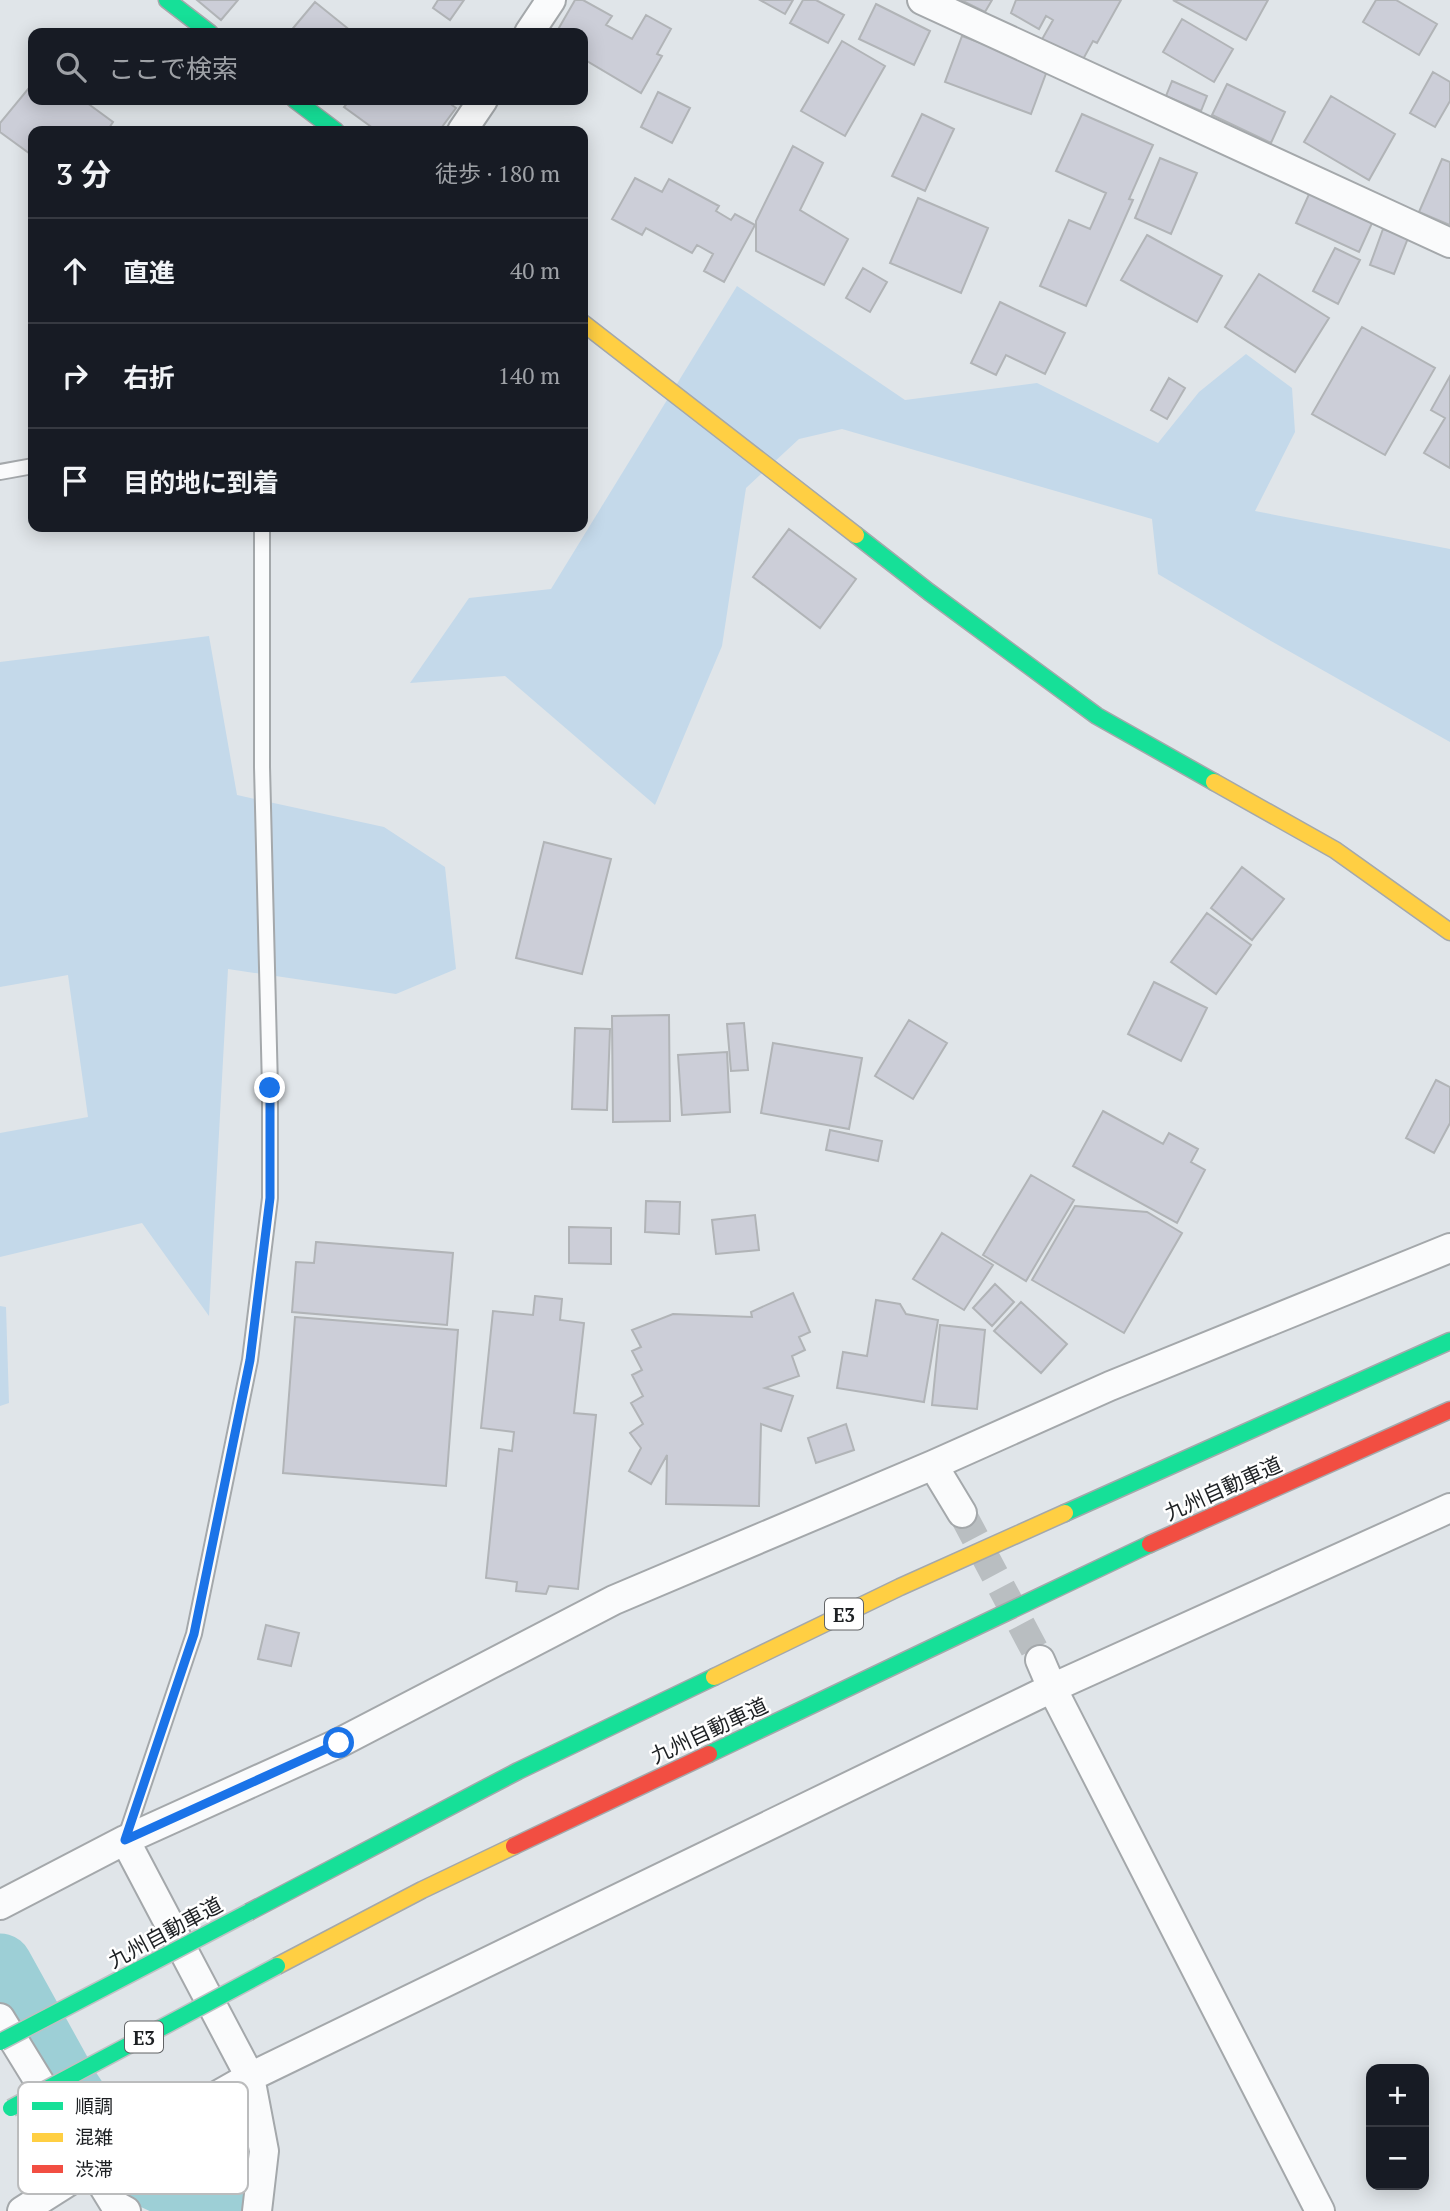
<!DOCTYPE html>
<html lang="ja">
<head>
<meta charset="utf-8">
<style>
	body { margin:0; font-family:"PT Serif","Noto Sans JP",serif; background:#20242c; color:#f1f3f6 }
	.controls { position:absolute; right:21px; bottom:21px; display:grid; overflow:hidden; border-radius:14px; box-shadow:0 4px 18px #0003 }
	.controls button { width:63px; height:63px; display:grid; place-items:center; padding:0; border:0; border-bottom:2px solid #363941; background:#171b24; color:#f1f3f6; font:35px sans-serif }
	.stop { position:absolute; width:21px; height:21px; margin:-16px; border:5px solid #1a73e8; border-radius:50%; background:#fff }
	.stop.end { background:#1a73e8; border-color:#fff; box-shadow:0 2px 7px #0008 }
	.list { margin:0; padding:0; list-style:none }
	h2 { display:flex; justify-content:space-between; align-items:center; height:91px; margin:0; padding:0 28px; font-size:30px }
	h2 small { font-size:23px; font-weight:400; color:#9ea1a6 }
	.list li { display:grid; grid-template-columns:46px 1fr auto; gap:21px; align-items:center; box-sizing:border-box; height:105px; padding:0 28px; border-top:2px solid #363941 }
	.list b { display:block; font-size:26px; white-space:nowrap }
	.list em { font-size:23px; font-style:normal; color:#9ea1a6 }
	.icon { flex:none; width:38px; height:38px; fill:none; stroke:currentColor; stroke-width:2; stroke-linecap:round; stroke-linejoin:round }
	.map { position:relative; flex:none; width:1450px; height:2211px; overflow:hidden }
	.search { position:absolute; background:#171b24; box-shadow:0 4px 18px #0003; left:28px; top:28px; width:560px; height:77px; display:flex; align-items:center; gap:18px; box-sizing:border-box; padding:0 24px; border-radius:14px; color:#9ea1a6; font-size:26px }
	.panel { position:absolute; background:#171b24; box-shadow:0 4px 18px #0003; left:28px; top:126px; width:560px; height:406px; border-radius:14px }
	.map>svg:first-child { display:block }
	.green { fill:#c4d9ea }
	.lines { fill:none; stroke-linecap:round; stroke-linejoin:round }
	.river { stroke:#9dcfd6; stroke-width:65 }
	.building { fill:#ccced8; stroke:#b1b4b7; stroke-width:2 }
	.street-tunnel { stroke:#b9bec1; stroke-width:28; stroke-dasharray:28 14; stroke-linecap:butt }
	.lane-casing { stroke:#a4a8ab; stroke-width:18 }
	.street-casing { stroke:#a4a8ab; stroke-width:32 }
	.fast-casing { stroke:#a4a8ab; stroke-width:19 }
	.slow-casing { stroke:#a4a8ab; stroke-width:19 }
	.jam-casing { stroke:#a4a8ab; stroke-width:19 }
	.lane { stroke:#fafbfc; stroke-width:14 }
	.street { stroke:#fafbfc; stroke-width:28 }
	.fast { stroke:#16e098; stroke-width:16 }
	.slow { stroke:#ffcf43; stroke-width:16 }
	.jam { stroke:#f24e42; stroke-width:16 }
	.fast-bridge-casing { stroke:#bec0c3; stroke-width:19; stroke-linecap:butt }
	.fast-bridge { stroke:#16e098; stroke-width:16 }
	.route { stroke:#1a73e8; stroke-width:9 }
	.labels { text-anchor:middle; dominant-baseline:central; stroke-width:5; stroke-linejoin:round; paint-order:stroke }
	.shield { fill:#fff; stroke:#616365; stroke-width:2 }
	.shield-label { font-size:19px; font-weight:bold; fill:#1d2023 }
	.street-label { font-size:21px; fill:#1d2023; stroke:#fff }
	.key { fill:#fff; stroke:#bbbcbd; stroke-width:2 }
	.key-label { font-size:19px; fill:#1d2023 }
</style>
</head>
<body>
<div class="map">
<svg width="1450" height="2211" viewBox="0 0 1450 2211">
	<rect width="100%" height="100%" fill="#e0e5e9"/>
	<!-- green -->
	<path class="green" d="M 737,286 L 905,400 L 1037,383 L 1158,443 L 1199,392 L 1246,354 L 1292,388 L 1295,432 L 1255,511 L 1450,549 L 1450,742 L 1271,641 L 1158,574 L 1152,519 L 842,429 L 799,439 L 746,488 L 722,646 L 655,805 L 505,676 L 410,683 L 469,598 L 551,589 Z
		M 209,636 L 237,795 L 384,827 L 445,867 L 456,969 L 396,994 L 228,969 L 209,1316 L 142,1223 L 0,1257 L 0,1133 L 88,1117 L 68,975 L 0,987 L 0,662 Z
		M 0,1306 L 6,1307 L 9,1403 L 0,1406 Z"/>
	<g class="lines">
		<!-- river -->
		<path class="river" d="M 0,1966 L 68,2089 L 92,2125 L 143,2172 L 226,2211"/>
	</g>
	<!-- building -->
	<path class="building" d="M 197,0 L 238,0 L 221,20 Z
		M 438,0 L 464,0 L 450,20 L 433,8 Z
		M 575,0 L 583,0 L 612,16 L 606,25 L 632,39 L 646,15 L 671,29 L 657,54 L 662,56 L 641,93 L 585,60 L 583,64 L 583,33 L 556,33 Z
		M 760,0 L 793,0 L 785,14 Z
		M 803,0 L 816,0 L 844,15 L 828,43 L 790,23 Z
		M 961,0 L 992,0 L 985,12 Z
		M 1016,0 L 1121,0 L 1097,43 L 1093,41 L 1081,63 L 1041,41 L 1053,20 L 1046,16 L 1039,29 L 1011,13 Z
		M 1173,0 L 1268,0 L 1246,40 Z
		M 1376,0 L 1396,0 L 1437,24 L 1419,55 L 1363,22 Z
		M 315,2 L 351,31 L 349,33 L 289,33 Z
		M 876,4 L 930,31 L 914,65 L 859,39 Z
		M 1182,19 L 1233,49 L 1214,82 L 1163,52 Z
		M 962,36 L 1048,68 L 1031,114 L 945,82 Z
		M 842,41 L 885,66 L 845,136 L 801,111 Z
		M 1433,72 L 1450,82 L 1450,101 L 1435,127 L 1410,113 Z
		M 1172,81 L 1207,96 L 1201,111 L 1166,96 Z
		M 33,83 L 33,100 L 83,100 L 113,122 L 107,131 L 33,131 L 33,156 L 0,132 L 0,123 Z
		M 1227,84 L 1285,112 L 1271,143 L 1212,115 Z
		M 658,92 L 690,108 L 672,143 L 641,127 Z
		M 1331,96 L 1395,134 L 1369,180 L 1304,142 Z
		M 350,100 L 445,100 L 456,108 L 439,131 L 377,131 L 344,107 Z
		M 922,114 L 954,129 L 925,191 L 892,176 Z
		M 1082,114 L 1153,145 L 1129,199 L 1133,200 L 1086,306 L 1040,286 L 1069,220 L 1090,229 L 1106,193 L 1056,171 Z
		M 793,146 L 823,163 L 800,210 L 848,239 L 824,285 L 756,251 L 756,221 Z
		M 1160,158 L 1197,173 L 1171,234 L 1135,218 Z
		M 1442,159 L 1450,162 L 1450,225 L 1419,212 Z
		M 635,178 L 662,192 L 669,179 L 719,206 L 716,211 L 731,220 L 735,214 L 755,225 L 724,282 L 704,271 L 713,254 L 697,245 L 692,253 L 646,228 L 642,235 L 612,219 Z
		M 1310,192 L 1373,221 L 1359,252 L 1296,223 Z
		M 918,198 L 988,228 L 961,293 L 890,263 Z
		M 1383,229 L 1408,238 L 1394,274 L 1370,265 Z
		M 1147,235 L 1222,276 L 1197,322 L 1121,280 Z
		M 1335,248 L 1360,260 L 1338,304 L 1313,291 Z
		M 863,268 L 887,282 L 870,312 L 846,298 Z
		M 1259,274 L 1329,318 L 1295,372 L 1225,327 Z
		M 1000,302 L 1065,333 L 1045,374 L 1006,355 L 996,375 L 971,363 Z
		M 1362,327 L 1435,368 L 1385,455 L 1312,414 Z
		M 1450,376 L 1450,468 L 1424,453 L 1445,418 L 1431,410 Z
		M 1169,378 L 1185,388 L 1167,419 L 1151,410 Z
		M 789,529 L 856,579 L 820,628 L 753,577 Z
		M 544,842 L 611,859 L 582,974 L 516,958 Z
		M 1242,867 L 1284,899 L 1252,940 L 1211,908 Z
		M 1207,913 L 1251,945 L 1216,994 L 1171,962 Z
		M 1154,982 L 1207,1008 L 1181,1061 L 1128,1034 Z
		M 669,1015 L 670,1121 L 613,1122 L 612,1016 Z
		M 909,1020 L 947,1043 L 913,1099 L 875,1076 Z
		M 744,1023 L 748,1070 L 731,1071 L 727,1024 Z
		M 575,1028 L 610,1029 L 607,1110 L 572,1109 Z
		M 773,1043 L 862,1058 L 849,1129 L 761,1113 Z
		M 727,1052 L 730,1112 L 682,1115 L 678,1055 Z
		M 1436,1080 L 1450,1087 L 1450,1123 L 1434,1153 L 1406,1138 Z
		M 1103,1111 L 1163,1144 L 1169,1133 L 1198,1149 L 1191,1162 L 1205,1170 L 1177,1223 L 1073,1166 Z
		M 830,1130 L 882,1141 L 878,1161 L 826,1150 Z
		M 1031,1175 L 1074,1200 L 1026,1281 L 983,1255 Z
		M 646,1201 L 680,1202 L 679,1234 L 645,1232 Z
		M 1075,1206 L 1147,1212 L 1182,1233 L 1124,1333 L 1032,1280 Z
		M 755,1215 L 759,1250 L 716,1254 L 712,1220 Z
		M 569,1227 L 611,1228 L 611,1264 L 569,1263 Z
		M 942,1233 L 993,1265 L 964,1310 L 913,1279 Z
		M 316,1242 L 453,1253 L 447,1325 L 292,1312 L 296,1262 L 314,1263 Z
		M 995,1284 L 1014,1302 L 992,1326 L 973,1308 Z
		M 793,1293 L 810,1332 L 799,1337 L 805,1350 L 792,1356 L 799,1376 L 765,1388 L 793,1396 L 781,1431 L 761,1424 L 759,1506 L 666,1504 L 667,1455 L 651,1484 L 629,1471 L 641,1448 L 630,1433 L 643,1424 L 631,1403 L 643,1396 L 632,1375 L 642,1370 L 632,1351 L 641,1347 L 632,1330 L 673,1314 L 752,1317 L 751,1312 Z
		M 535,1296 L 562,1299 L 560,1320 L 584,1323 L 574,1413 L 596,1415 L 578,1589 L 549,1586 L 546,1594 L 516,1591 L 517,1582 L 486,1578 L 499,1449 L 512,1451 L 514,1432 L 481,1428 L 493,1311 L 533,1315 Z
		M 876,1300 L 900,1304 L 906,1314 L 938,1320 L 924,1402 L 837,1388 L 843,1352 L 867,1356 Z
		M 1021,1302 L 1067,1344 L 1041,1373 L 994,1331 Z
		M 295,1317 L 458,1330 L 446,1486 L 283,1473 Z
		M 940,1325 L 985,1330 L 977,1409 L 932,1405 Z
		M 846,1424 L 854,1450 L 816,1463 L 808,1438 Z
		M 266,1625 L 299,1633 L 291,1666 L 258,1659 Z"/>
	<g class="lines">
		<!-- street-tunnel -->
		<path class="street-tunnel" d="M 962,1513 L 1040,1660"/>
		<defs>
			<path id="lane" d="M 0,472 L 33,466
				M 125,1839 L 194,1634 L 250,1360 L 270,1198 L 270,1088 L 262,767 L 262,527"/>
			<path id="street" d="M 922,0 L 1450,243
				M 529,33 L 551,0
				M 462,131 L 483,100
				M 933,1465 L 962,1513
				M 1040,1660 L 1052,1688 L 1320,2211
				M 125,1840 L 250,2077 L 264,2151 L 257,2211
				M 0,1905 L 125,1840 L 339,1743 L 614,1600 L 933,1465 L 1110,1386 L 1450,1248
				M 0,2018 L 115,2205 L 126,2211
				M 22,2211 L 93,2166 L 250,2077 L 1052,1688 L 1450,1508"/>
			<path id="fast" d="M 167,0 L 210,33
				M 295,100 L 336,131
				M 856,535 L 929,592 L 1097,716 L 1214,782
				M 1065,1513 L 1450,1341
				M 709,1754 L 1150,1544
				M 249,1912 L 518,1771 L 714,1677"/>
			<path id="slow" d="M 583,323 L 856,535
				M 1214,782 L 1335,850 L 1450,932
				M 714,1677 L 900,1587 L 1065,1513
				M 277,1966 L 422,1890 L 514,1846"/>
			<path id="jam" d="M 1150,1544 L 1450,1410
				M 514,1846 L 709,1754"/>
		</defs>
		<!-- lane casing -->
		<use href="#lane" class="lane-casing"/>
		<!-- street casing -->
		<use href="#street" class="street-casing"/>
		<!-- fast casing -->
		<use href="#fast" class="fast-casing"/>
		<!-- slow casing -->
		<use href="#slow" class="slow-casing"/>
		<!-- jam casing -->
		<use href="#jam" class="jam-casing"/>
		<!-- lane -->
		<use href="#lane" class="lane"/>
		<!-- street -->
		<use href="#street" class="street"/>
		<!-- fast -->
		<use href="#fast" class="fast"/>
		<!-- slow -->
		<use href="#slow" class="slow"/>
		<!-- jam -->
		<use href="#jam" class="jam"/>
		<defs>
			<path id="fast-bridge" d="M 0,2042 L 249,1912
				M 11,2108 L 277,1966"/>
		</defs>
		<!-- fast-bridge casing -->
		<use href="#fast-bridge" class="fast-bridge-casing"/>
		<!-- fast-bridge -->
		<use href="#fast-bridge" class="fast-bridge"/>
	</g>
	<g class="lines">
		<!-- route -->
		<path class="route" d="M 270,1088 L 270,1198 L 250,1360 L 194,1634 L 125,1840 L 339,1743"/>
	</g>
	<g class="labels">
		<!-- shield labels -->
		<g class="shield">
			<rect x="825" y="1598.5" width="38" height="31" rx="5"/>
			<rect x="125" y="2021.5" width="38" height="31" rx="5"/>
		</g>
		<g class="shield-label">
			<text x="844" y="1614">E3</text>
			<text x="144" y="2037">E3</text>
		</g>
		<!-- street labels -->
		<g class="street-label">
			<text transform="translate(1223 1488) rotate(-24)">九州自動車道</text>
			<text transform="translate(709 1730) rotate(-25)">九州自動車道</text>
			<text transform="translate(165 1932) rotate(-28)">九州自動車道</text>
		</g>
	</g>
	<!-- legend -->
	<rect x="18" y="2082" width="230" height="112" rx="10" class="key"/>
	<rect x="32" y="2102" width="31" height="8" fill="#16e098"/>
	<rect x="32" y="2133" width="31" height="9" fill="#ffcf43"/>
	<rect x="32" y="2165" width="31" height="8" fill="#f24e42"/>
	<g class="key-label">
		<text x="75" y="2113">順調</text>
		<text x="75" y="2144">混雑</text>
		<text x="75" y="2176">渋滞</text>
	</g>
</svg>
<div class="controls">
<button>+</button>
<button>−</button>
</div>
<div class="stop" style="left:339px;top:1743px"></div>
<div class="stop end" style="left:270px;top:1088px"></div>
<div class="search"><svg class="icon" aria-label="search" viewBox="0 0 24 24"><circle cx="10" cy="10" r="6"/><path d="M15 15l6 6"/></svg>ここで検索</div>
<section class="panel">
<h2>3 分<small>徒歩 · 180 m</small></h2>
<ul class="list">
<li><svg class="icon" aria-label="ahead" viewBox="0 0 24 24"><path d="M12 20V5M6 11l6-6 6 6"/></svg><div><b>直進</b></div><em>40 m</em></li>
<li><svg class="icon" aria-label="right" viewBox="0 0 24 24"><path d="M7 20v-9h11M14 6l5 5-5 5"/></svg><div><b>右折</b></div><em>140 m</em></li>
<li><svg class="icon" aria-label="arrive" viewBox="0 0 24 24"><path d="M6 21V4h12l-3 4 3 4H6"/></svg><div><b>目的地に到着</b></div></li>
</ul>
</section>
</div>
</body>
</html>
